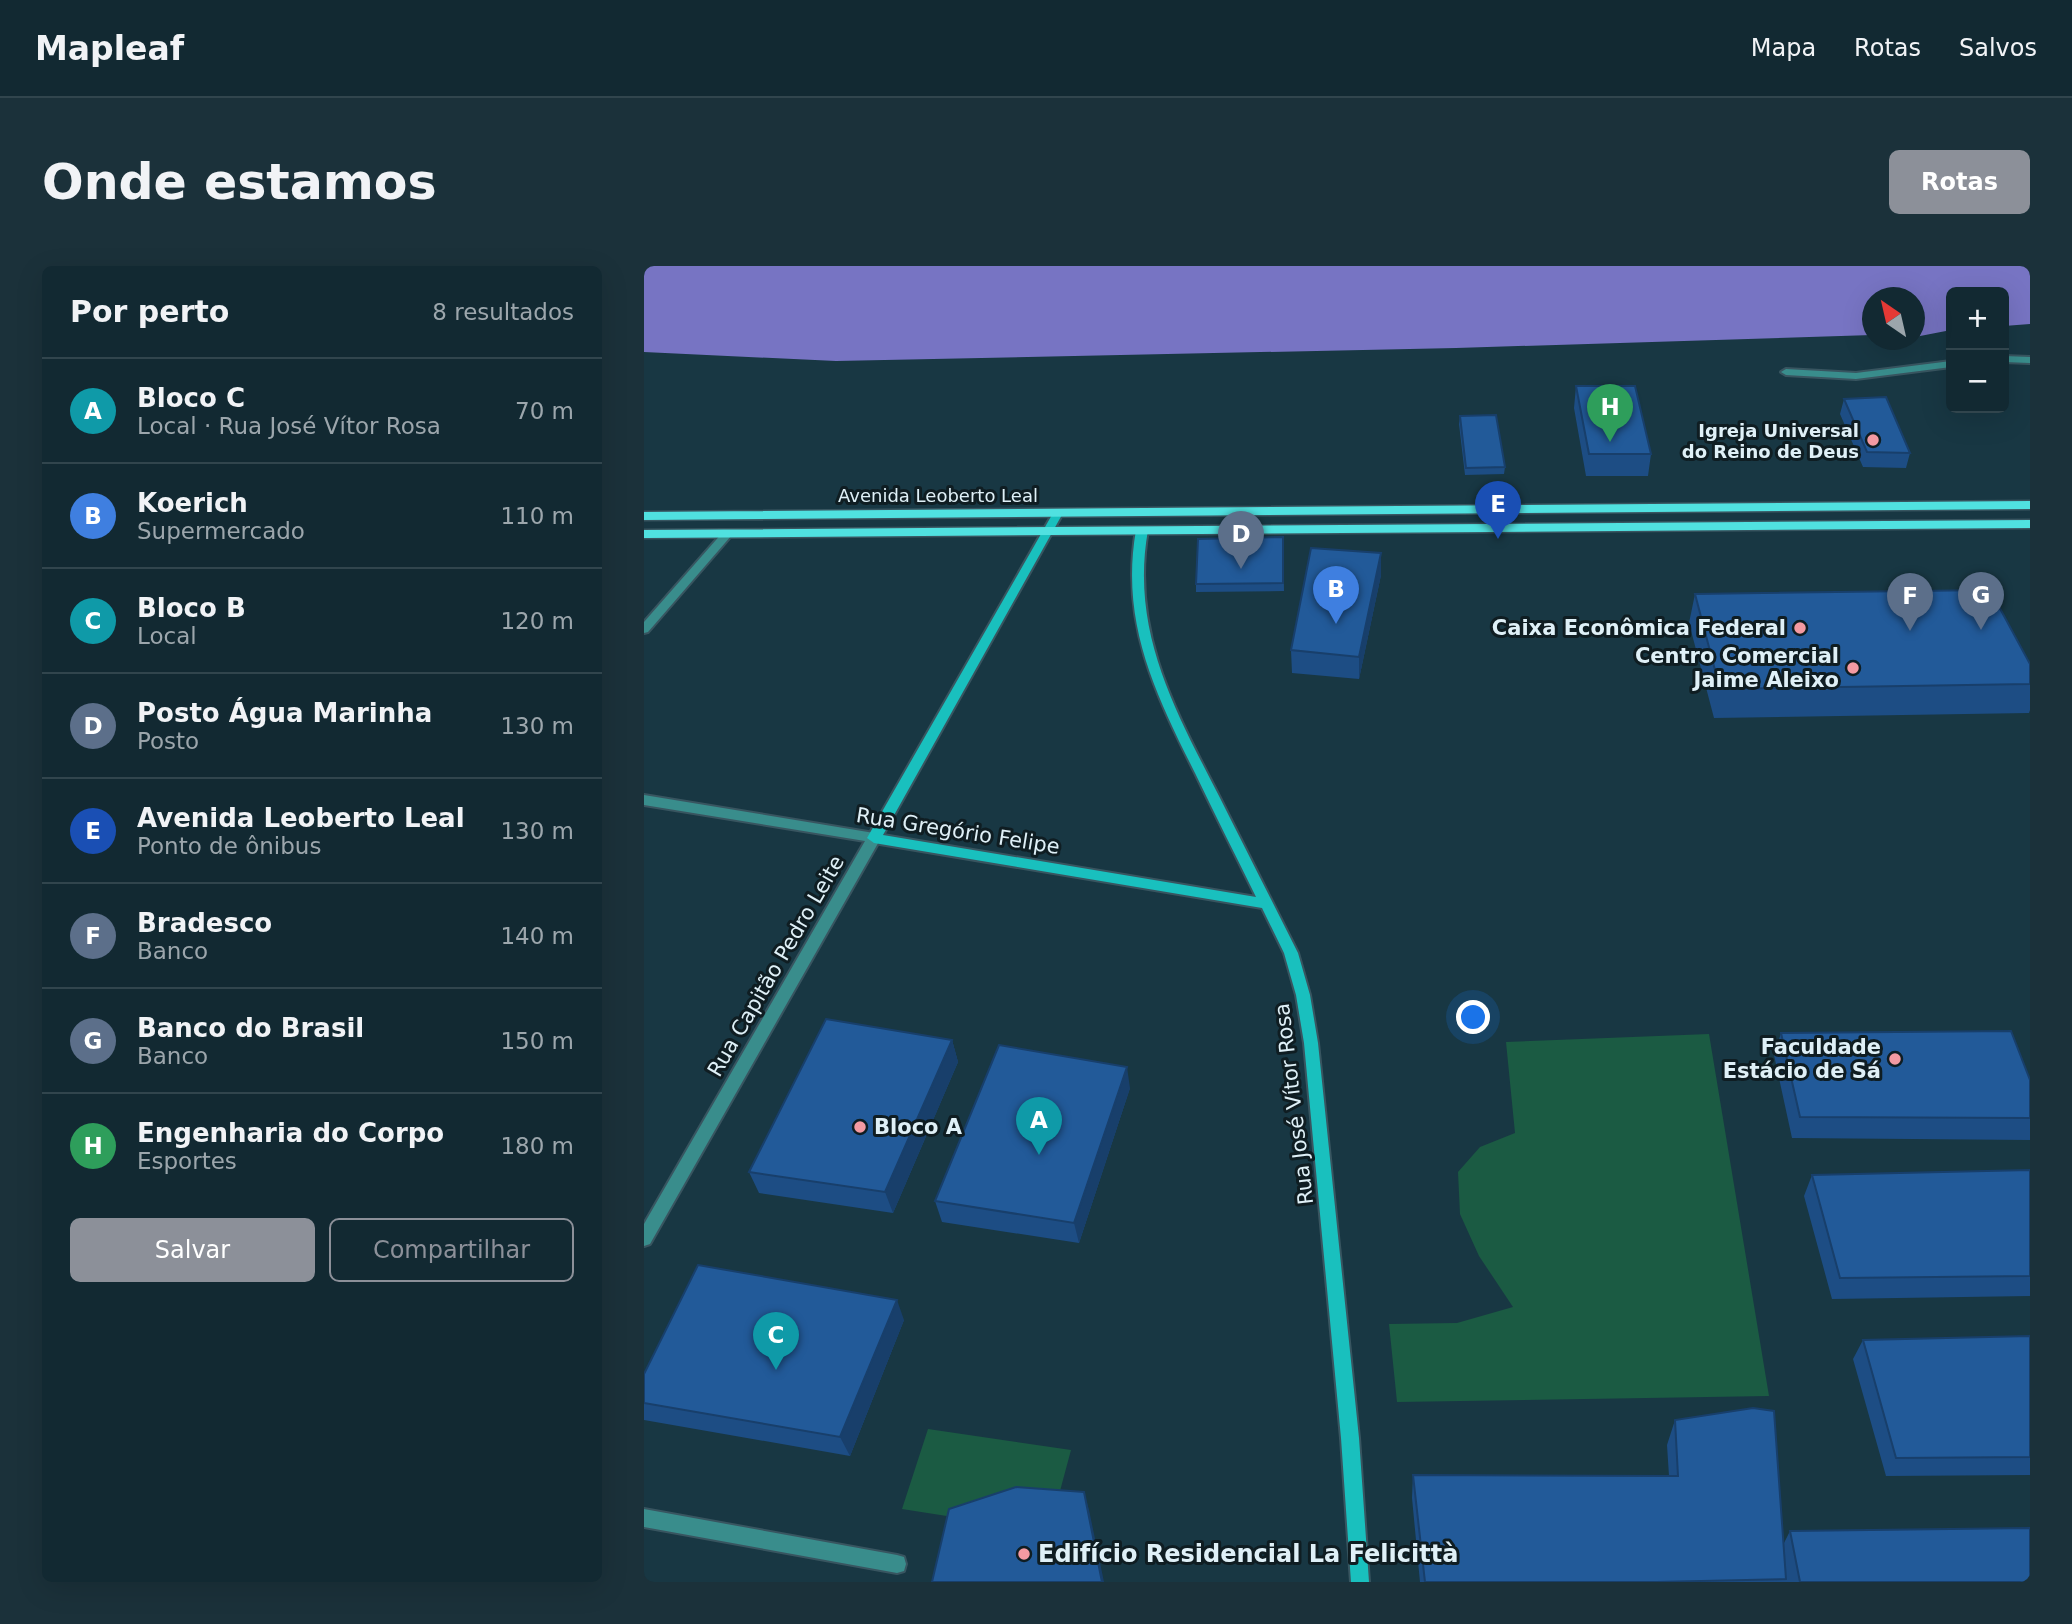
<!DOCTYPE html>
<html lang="pt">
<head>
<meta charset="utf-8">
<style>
	body { margin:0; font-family:"DejaVu Sans",sans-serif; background:#1b313a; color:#f1f3f6 }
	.controls { position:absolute; right:21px; top:21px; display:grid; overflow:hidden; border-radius:10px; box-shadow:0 7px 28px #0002 }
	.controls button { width:63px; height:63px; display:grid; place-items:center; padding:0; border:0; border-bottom:2px solid #31454d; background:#122932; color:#f1f3f6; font:35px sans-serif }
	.compass { position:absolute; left:1218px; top:21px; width:63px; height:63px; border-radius:50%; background:#122932; box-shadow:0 7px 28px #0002; rotate:326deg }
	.you { position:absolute; left:830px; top:752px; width:24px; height:24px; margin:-18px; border:5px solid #fff; border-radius:50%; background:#1a73e8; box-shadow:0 0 0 10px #1a73e833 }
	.badge { display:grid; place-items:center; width:46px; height:46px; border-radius:50%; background:#8c9099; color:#fff; font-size:23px; font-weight:700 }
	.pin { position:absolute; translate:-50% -58px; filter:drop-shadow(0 2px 4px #0008) }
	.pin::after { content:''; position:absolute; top:37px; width:24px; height:21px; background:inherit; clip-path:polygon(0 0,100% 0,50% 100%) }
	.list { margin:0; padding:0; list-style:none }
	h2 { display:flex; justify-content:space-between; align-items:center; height:91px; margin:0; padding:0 28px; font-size:30px }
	h2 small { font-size:23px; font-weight:400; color:#9ca6ac }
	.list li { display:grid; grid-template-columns:46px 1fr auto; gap:21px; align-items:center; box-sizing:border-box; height:105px; padding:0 28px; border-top:2px solid #31454d }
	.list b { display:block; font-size:26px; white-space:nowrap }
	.list p { margin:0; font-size:23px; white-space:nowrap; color:#9ca6ac }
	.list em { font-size:23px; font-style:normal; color:#9ca6ac }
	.actions { display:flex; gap:14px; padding:21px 28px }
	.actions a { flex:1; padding:16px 0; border:2px solid #8c9099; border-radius:10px; text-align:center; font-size:24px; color:#8c9099 }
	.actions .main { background:#8c9099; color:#fff }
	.map { position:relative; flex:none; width:1386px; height:1316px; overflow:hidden; border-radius:10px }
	header { display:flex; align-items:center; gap:42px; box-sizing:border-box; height:98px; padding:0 35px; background:#122932; border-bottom:2px solid #31454d }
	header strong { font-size:33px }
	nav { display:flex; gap:38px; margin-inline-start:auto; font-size:24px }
	.intro { display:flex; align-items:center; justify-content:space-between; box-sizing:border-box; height:168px; padding:0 42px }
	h1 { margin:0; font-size:49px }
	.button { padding:18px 32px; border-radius:10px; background:#8c9099; color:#fff; font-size:24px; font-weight:700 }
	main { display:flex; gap:42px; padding:0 42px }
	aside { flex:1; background:#122932; border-radius:10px; box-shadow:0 7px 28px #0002 }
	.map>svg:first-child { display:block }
	.green { fill:#1b5b43 }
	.water { fill:#7774c3 }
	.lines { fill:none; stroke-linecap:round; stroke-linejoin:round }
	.minor-casing { stroke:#385560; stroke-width:4 }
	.secondary-casing { stroke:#385560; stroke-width:4 }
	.primary-casing { stroke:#385560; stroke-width:3 }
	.minor { fill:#398d8c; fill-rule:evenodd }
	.secondary { fill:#19c0be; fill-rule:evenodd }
	.primary { fill:#50e1e0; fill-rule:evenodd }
	.wall { fill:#1d4d84 }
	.shaded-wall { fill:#183f6b }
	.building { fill:#225a99; stroke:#183f6b; stroke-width:2 }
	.poi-dot { fill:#f49aa2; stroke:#0f1d22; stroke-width:2.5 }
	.labels { text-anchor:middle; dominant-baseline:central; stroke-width:6; stroke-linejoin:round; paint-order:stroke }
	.far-poi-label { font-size:18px; font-weight:bold; fill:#dff0f7; stroke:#0f1d22; text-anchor:end }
	.far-street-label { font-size:18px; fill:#dff0f7; stroke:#0f1d22 }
	.poi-label { font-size:21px; font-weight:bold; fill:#dff0f7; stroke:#0f1d22; text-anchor:end }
	.street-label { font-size:21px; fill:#dff0f7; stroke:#0f1d22 }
	.near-poi-label { font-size:24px; font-weight:bold; fill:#dff0f7; stroke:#0f1d22; text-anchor:start }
</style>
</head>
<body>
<header>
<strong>Mapleaf</strong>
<nav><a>Mapa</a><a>Rotas</a><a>Salvos</a></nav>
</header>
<div class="intro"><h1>Onde estamos</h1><a class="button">Rotas</a></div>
<main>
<aside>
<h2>Por perto<small>8 resultados</small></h2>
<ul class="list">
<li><span class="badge" style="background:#0f9aa8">A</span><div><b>Bloco C</b><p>Local · Rua José Vítor Rosa</p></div><em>70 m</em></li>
<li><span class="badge" style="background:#3f7fe0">B</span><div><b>Koerich</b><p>Supermercado</p></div><em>110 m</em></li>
<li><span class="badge" style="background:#0f9aa8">C</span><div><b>Bloco B</b><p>Local</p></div><em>120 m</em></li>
<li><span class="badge" style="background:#5c6f8a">D</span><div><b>Posto Água Marinha</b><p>Posto</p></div><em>130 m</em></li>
<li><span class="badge" style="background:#1a4fb4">E</span><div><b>Avenida Leoberto Leal</b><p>Ponto de ônibus</p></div><em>130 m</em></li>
<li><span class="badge" style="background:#5c6f8a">F</span><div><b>Bradesco</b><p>Banco</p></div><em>140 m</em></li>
<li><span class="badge" style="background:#5c6f8a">G</span><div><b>Banco do Brasil</b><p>Banco</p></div><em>150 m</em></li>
<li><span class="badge" style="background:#2e9e5b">H</span><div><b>Engenharia do Corpo</b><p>Esportes</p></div><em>180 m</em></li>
</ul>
<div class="actions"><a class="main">Salvar</a><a>Compartilhar</a></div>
</aside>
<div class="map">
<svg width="1386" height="1316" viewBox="0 0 1386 1316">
	<rect width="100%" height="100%" fill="#183743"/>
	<!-- green -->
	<path class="green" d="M 1065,768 L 1125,1130 L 753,1136 L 745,1058 L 813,1057 L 869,1041 L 835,990 L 816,948 L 814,906 L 836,881 L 871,867 L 862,776 Z
		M 284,1163 L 427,1184 L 405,1266 L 258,1243 Z"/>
	<!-- water -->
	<path class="water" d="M 0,0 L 1386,0 L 1386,58 L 1360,60 L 1360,26 L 1307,26 L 1307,64 L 1271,71 L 1270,32 L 1228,32 L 1228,69 L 812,82 L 192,95 L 0,86 Z"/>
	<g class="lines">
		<defs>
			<path id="minor" d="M 1360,90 L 1386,91 L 1386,97 L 1360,96 Z
				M 1307,95 L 1307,101 L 1212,113 L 1142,109 L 1137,106 L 1142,103 L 1212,107 Z
				M 83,265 L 89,268 L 87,270 L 4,366 L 0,367 L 0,356 L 79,266 Z
				M 0,529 L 230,567 L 237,572 L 6,978 L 0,980 L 0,958 L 221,575 L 0,539 Z
				M 0,1243 L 253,1289 L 260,1291 L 262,1298 L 260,1305 L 253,1307 L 0,1261 Z"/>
			<path id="secondary" d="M 414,244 L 419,247 L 239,569 L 612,631 C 592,590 571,549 551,507 C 511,427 476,356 492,264 L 494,262 L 502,262 L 504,264 C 486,365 531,444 575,530 C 601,582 628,635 654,687 L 666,729 L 674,777 L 715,1172 L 725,1316 L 707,1316 L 697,1172 L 660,777 L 652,729 L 640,687 L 618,642 L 230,577 L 223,572 L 409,247 Z"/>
			<path id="primary" d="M 1386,235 L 1386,243 L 0,254 L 0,246 Z
				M 1386,254 L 1386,262 L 0,272 L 0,264 Z"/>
		</defs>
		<!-- minor casing -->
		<use href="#minor" class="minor-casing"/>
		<!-- secondary casing -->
		<use href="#secondary" class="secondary-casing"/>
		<!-- primary casing -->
		<use href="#primary" class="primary-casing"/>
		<!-- minor -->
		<use href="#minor" class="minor"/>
		<!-- secondary -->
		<use href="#secondary" class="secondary"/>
		<!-- primary -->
		<use href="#primary" class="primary"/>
	</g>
	<!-- wall -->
	<path class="wall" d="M 932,120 L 1007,188 L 1004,210 L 942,210 L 930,142 Z
		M 1200,133 L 1266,187 L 1262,202 L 1219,201 L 1196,148 Z
		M 816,150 L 861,201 L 860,208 L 821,209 L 815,158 Z
		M 639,271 L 640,325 L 552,326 L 552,318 Z
		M 737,287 L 737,309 L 715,413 L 648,407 L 647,384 Z
		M 1051,328 L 1386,398 L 1386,444 L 1385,447 L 1070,452 L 1045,357 Z
		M 1137,767 L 1386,814 L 1386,874 L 1148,872 L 1130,789 Z
		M 308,774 L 314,796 L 249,947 L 115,927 L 105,906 Z
		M 486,822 L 435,977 L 298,956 L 291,935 Z
		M 1386,904 L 1386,1030 L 1188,1033 L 1160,930 L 1168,909 Z
		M 260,1054 L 206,1190 L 0,1154 L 0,1108 Z
		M 1386,1070 L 1386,1209 L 1242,1210 L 1209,1093 L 1219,1074 Z
		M 1031,1154 L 1140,1277 L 1146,1265 L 1386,1316 L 776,1316 L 768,1232 L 769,1209 L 1025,1210 L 1023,1179 Z"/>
	<!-- shaded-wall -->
	<path class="shaded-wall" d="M 737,287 L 737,309 L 715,413 L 715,391 Z
		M 308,774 L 314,796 L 249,947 L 241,926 Z
		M 483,801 L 486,822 L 435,977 L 430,957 Z
		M 253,1034 L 260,1054 L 206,1190 L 196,1171 Z
		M 440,1226 L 445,1244 L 460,1316 L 458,1316 Z"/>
	<!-- building -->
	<path class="building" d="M 932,120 L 991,120 L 1007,188 L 945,188 Z
		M 1242,131 L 1266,187 L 1223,186 L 1200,133 Z
		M 852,149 L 861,201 L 822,202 L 816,150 Z
		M 639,271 L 639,317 L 552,318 L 554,273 Z
		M 667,282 L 737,287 L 715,391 L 647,384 Z
		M 1346,324 L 1386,398 L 1386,418 L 1076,423 L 1051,328 Z
		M 182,753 L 308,774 L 241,926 L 105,906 Z
		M 1367,765 L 1386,814 L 1386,852 L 1156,851 L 1137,767 Z
		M 355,779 L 483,801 L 430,957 L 291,935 Z
		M 1386,904 L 1386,1010 L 1196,1012 L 1168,909 Z
		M 54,999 L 253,1034 L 196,1171 L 0,1137 L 0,1108 Z
		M 1386,1070 L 1386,1191 L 1252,1192 L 1219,1074 Z
		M 1109,1142 L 1130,1145 L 1142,1313 L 1013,1316 L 781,1316 L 769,1209 L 1034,1210 L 1031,1154 Z
		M 372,1221 L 440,1226 L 458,1316 L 288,1316 L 305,1243 Z
		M 1386,1262 L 1386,1316 L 1156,1316 L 1146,1265 Z"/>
	<!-- markers -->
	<g class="poi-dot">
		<circle cx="1229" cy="174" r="7"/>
		<circle cx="1156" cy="362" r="7"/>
		<circle cx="1209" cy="402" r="7"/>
		<circle cx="1251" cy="793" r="7"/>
		<circle cx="216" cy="861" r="7"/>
		<circle cx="380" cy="1288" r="7"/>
	</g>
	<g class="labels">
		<!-- far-poi labels -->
		<g class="far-poi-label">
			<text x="1215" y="164">Igreja Universal<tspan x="1215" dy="21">do Reino de Deus</tspan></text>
		</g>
		<!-- far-street labels -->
		<g class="far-street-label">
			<text x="294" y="229">Avenida Leoberto Leal</text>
		</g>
		<!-- poi labels -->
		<g class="poi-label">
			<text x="1142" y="362">Caixa Econômica Federal</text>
			<text x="1195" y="390">Centro Comercial<tspan x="1195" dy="24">Jaime Aleixo</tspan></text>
			<text x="1237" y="781">Faculdade<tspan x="1237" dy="24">Estácio de Sá</tspan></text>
			<text x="230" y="861" text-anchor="start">Bloco A</text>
		</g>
		<!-- street labels -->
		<g class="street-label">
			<text transform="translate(314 565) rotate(9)">Rua Gregório Felipe</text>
			<text transform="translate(132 700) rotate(-60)">Rua Capitão Pedro Leite</text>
			<text transform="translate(650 838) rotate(-97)">Rua José Vítor Rosa</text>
		</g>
		<!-- near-poi labels -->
		<g class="near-poi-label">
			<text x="394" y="1288">Edifício Residencial La Felicittà</text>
		</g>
	</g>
</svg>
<div class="controls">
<button>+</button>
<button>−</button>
</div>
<svg class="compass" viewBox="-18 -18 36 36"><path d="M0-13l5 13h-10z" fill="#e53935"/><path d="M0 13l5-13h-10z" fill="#9ca6ac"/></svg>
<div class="you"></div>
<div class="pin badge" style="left:395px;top:889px;background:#0f9aa8">A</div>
<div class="pin badge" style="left:692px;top:358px;background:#3f7fe0">B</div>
<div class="pin badge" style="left:132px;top:1104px;background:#0f9aa8">C</div>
<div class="pin badge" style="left:597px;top:303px;background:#5c6f8a">D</div>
<div class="pin badge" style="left:854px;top:273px;background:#1a4fb4">E</div>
<div class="pin badge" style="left:1266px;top:365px;background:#5c6f8a">F</div>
<div class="pin badge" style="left:1337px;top:364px;background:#5c6f8a">G</div>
<div class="pin badge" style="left:966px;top:176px;background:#2e9e5b">H</div>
</div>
</main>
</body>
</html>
